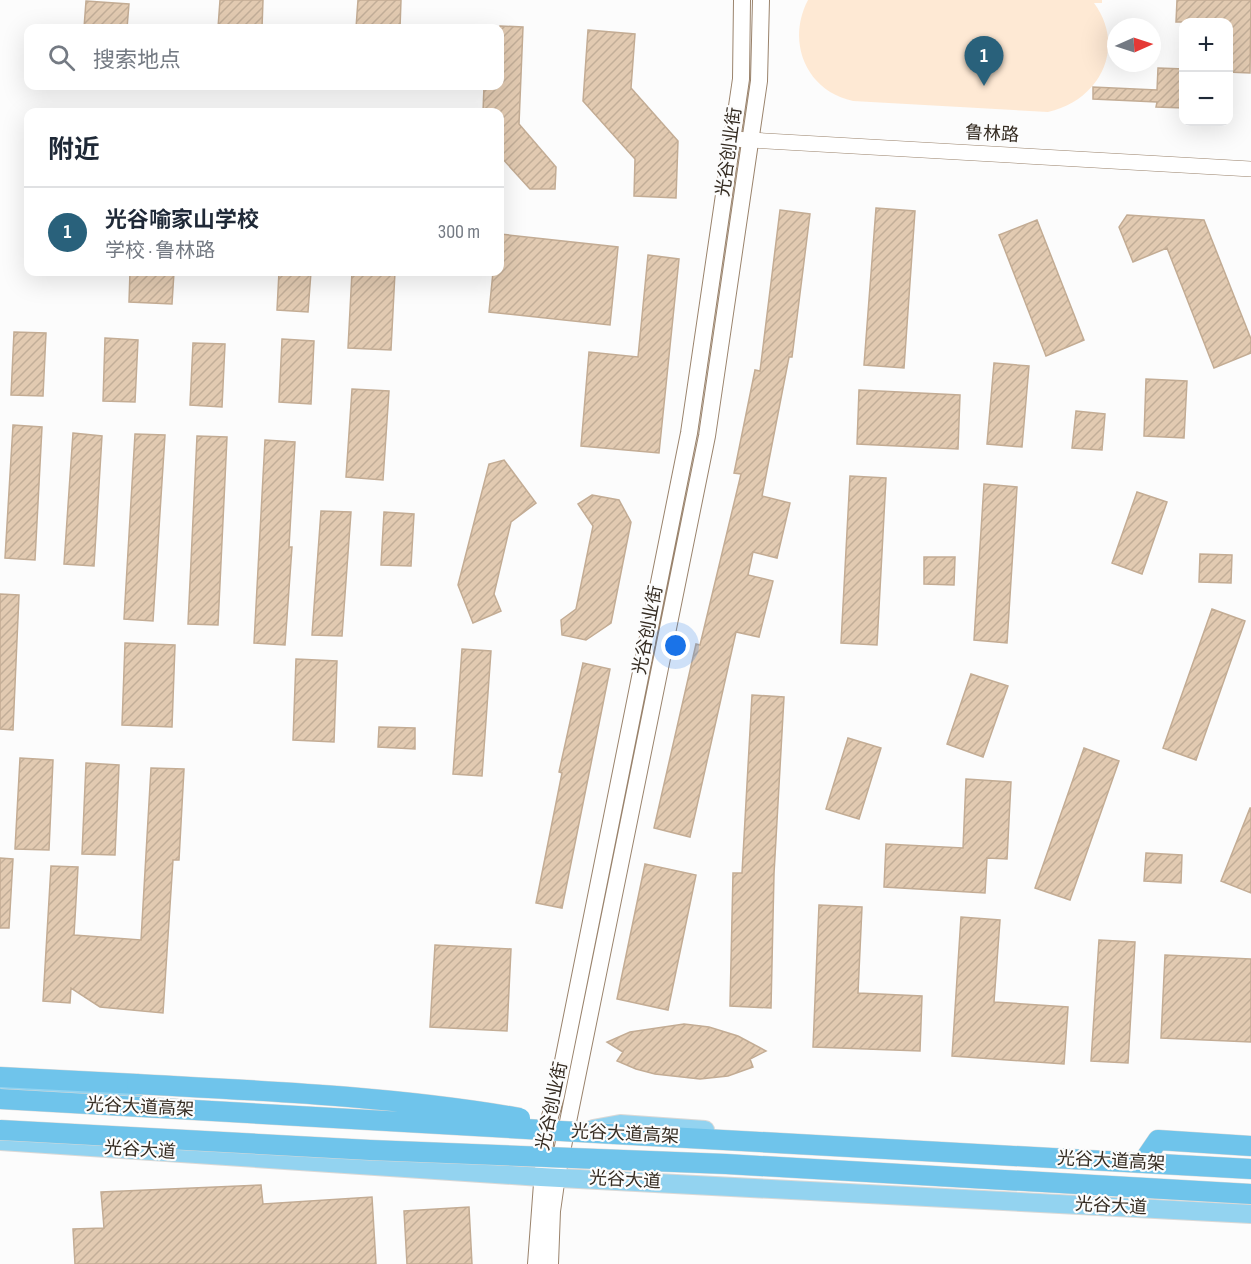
<!DOCTYPE html>
<html lang="zh">
<head>
<meta charset="utf-8">
<style>
	body { margin:0; font-family:"Sofia Sans Condensed","Noto Sans SC",sans-serif; background:#f2f2f3; color:#1f2937 }
	.controls { position:absolute; right:18px; top:18px; display:grid; overflow:hidden; border-radius:12px; box-shadow:0 6px 24px #0002 }
	.controls button { width:54px; height:54px; display:grid; place-items:center; padding:0; border:0; border-bottom:2px solid #e0e1e3; background:#fff; color:#1f2937; font:30px sans-serif }
	.compass { position:absolute; left:1107px; top:18px; width:54px; height:54px; border-radius:50%; background:#fff; box-shadow:0 6px 24px #0002; rotate:87deg }
	.you { position:absolute; left:676px; top:646px; width:21px; height:21px; margin:-15px; border:4px solid #fff; border-radius:50%; background:#1a73e8; box-shadow:0 0 0 9px #1a73e833 }
	.badge { display:grid; place-items:center; width:39px; height:39px; border-radius:50%; background:#29617b; color:#fff; font-size:20px; font-weight:700 }
	.pin { position:absolute; translate:-50% -50px; filter:drop-shadow(0 2px 3px #0008) }
	.pin::after { content:''; position:absolute; top:32px; width:21px; height:18px; background:inherit; clip-path:polygon(0 0,100% 0,50% 100%) }
	.list { margin:0; padding:0; list-style:none }
	h2 { display:flex; justify-content:space-between; align-items:center; height:78px; margin:0; padding:0 24px; font-size:26px }
	h2 small { font-size:20px; font-weight:400; color:#747a83 }
	.list li { display:grid; grid-template-columns:39px 1fr auto; gap:18px; align-items:center; box-sizing:border-box; height:90px; padding:0 24px; border-top:2px solid #e0e1e3 }
	.list b { display:block; font-size:22px; white-space:nowrap }
	.list p { margin:0; font-size:20px; white-space:nowrap; color:#747a83 }
	.list em { font-size:20px; font-style:normal; color:#747a83 }
	.icon { flex:none; width:33px; height:33px; fill:none; stroke:currentColor; stroke-width:2; stroke-linecap:round; stroke-linejoin:round }
	.map { position:relative; flex:none; width:1251px; height:1264px; overflow:hidden }
	.search { position:absolute; background:#fff; box-shadow:0 6px 24px #0002; left:24px; top:24px; width:480px; height:66px; display:flex; align-items:center; gap:15px; box-sizing:border-box; padding:0 21px; border-radius:12px; color:#747a83; font-size:22px }
	.panel { position:absolute; background:#fff; box-shadow:0 6px 24px #0002; left:24px; top:108px; width:480px; height:168px; border-radius:12px }
	.map>svg:first-child { display:block }
	.pitch { fill:#fee9d4 }
	.building { fill:url(#building-hatch); stroke:#c3ac94; stroke-width:1.5 }
	.lines { fill:none; stroke-linecap:round; stroke-linejoin:round }
	.tertiary-casing { stroke:#9a836c; stroke-width:16 }
	.secondary-casing { stroke:#9a836c; stroke-width:18 }
	.primary-casing { stroke:#dad9d7; stroke-width:20 }
	.trunk-casing { stroke:#dad9d7; stroke-width:21 }
	.tertiary { stroke:#fff; stroke-width:15 }
	.secondary { stroke:#fff; stroke-width:16 }
	.primary { stroke:#93d3f0; stroke-width:18 }
	.trunk { stroke:#6fc4eb; stroke-width:20 }
	.trunk-bridge-casing { stroke:#dad9d7; stroke-width:21; stroke-linecap:butt }
	.trunk-bridge { stroke:#6fc4eb; stroke-width:20 }
	.labels { text-anchor:middle; dominant-baseline:central; stroke-width:4.5; stroke-linejoin:round; paint-order:stroke }
	.street-label { font-size:18px; fill:#342b21; stroke:#fcfcfc }
</style>
</head>
<body>
<div class="map">
<svg width="1251" height="1264" viewBox="0 0 1251 1264">
	<defs>
		<pattern id="building-hatch" width="6" height="6" patternUnits="userSpaceOnUse" patternTransform="scale(1.5)"><rect width="6" height="6" fill="#e2cab1"/><path d="M-1 1l2-2M0 6l6-6M5 7l2-2" fill="none" stroke="#c2ae98"/></pattern>
	</defs>
	<rect width="100%" height="100%" fill="#fcfcfc"/>
	<!-- pitch -->
	<path class="pitch" d="M 808,0 L 1102,0 L 1102,3 L 1094,3 C 1127,48 1099,101 1048,112 L 853,101 C 806,91 786,42 808,0 Z"/>
	<!-- building -->
	<path class="building" d="M 220,0 L 263,0 L 262,28 L 218,28 Z
		M 358,0 L 401,0 L 400,28 L 356,28 Z
		M 1177,0 L 1251,0 L 1250,73 L 1228,72 L 1228,22 L 1176,22 Z
		M 86,1 L 129,4 L 127,28 L 84,28 Z
		M 500,26 L 523,27 L 519,124 L 556,167 L 555,189 L 530,189 L 500,156 L 500,112 L 483,112 L 484,86 L 500,86 Z
		M 588,30 L 635,34 L 631,88 L 678,141 L 676,198 L 634,196 L 635,159 L 583,101 Z
		M 1158,68 L 1184,69 L 1184,108 L 1156,107 L 1157,102 L 1093,99 L 1093,87 L 1157,90 Z
		M 876,208 L 915,211 L 904,368 L 864,365 Z
		M 780,210 L 810,214 L 792,357 L 789,357 L 762,496 L 790,503 L 777,558 L 753,552 L 748,575 L 773,581 L 759,637 L 736,632 L 690,837 L 654,828 L 696,644 L 700,645 L 741,474 L 734,473 L 755,370 L 760,371 Z
		M 1127,215 L 1204,220 L 1251,339 L 1251,353 L 1214,368 L 1167,248 L 1133,262 L 1119,227 Z
		M 1037,220 L 1084,340 L 1046,356 L 999,235 Z
		M 500,234 L 618,247 L 610,325 L 489,312 L 493,272 L 500,272 Z
		M 648,255 L 679,259 L 659,453 L 581,446 L 589,352 L 638,357 Z
		M 130,272 L 174,272 L 172,304 L 129,302 Z
		M 279,272 L 311,272 L 308,312 L 277,310 Z
		M 352,272 L 395,272 L 391,350 L 348,348 Z
		M 14,332 L 46,333 L 43,396 L 11,395 Z
		M 105,338 L 138,340 L 135,402 L 103,401 Z
		M 282,339 L 314,341 L 311,404 L 279,402 Z
		M 193,343 L 225,344 L 222,407 L 190,405 Z
		M 994,363 L 1029,366 L 1022,447 L 987,444 Z
		M 1146,379 L 1187,381 L 1184,438 L 1144,436 Z
		M 352,389 L 389,391 L 383,480 L 346,477 Z
		M 859,390 L 960,395 L 958,449 L 857,444 Z
		M 1076,411 L 1105,414 L 1102,450 L 1072,448 Z
		M 13,425 L 42,427 L 35,560 L 5,558 Z
		M 73,433 L 102,436 L 94,566 L 64,564 Z
		M 135,434 L 165,435 L 153,621 L 124,619 Z
		M 197,436 L 227,437 L 218,625 L 188,624 Z
		M 265,440 L 295,442 L 289,547 L 292,547 L 285,645 L 254,643 Z
		M 504,460 L 536,503 L 511,522 L 494,594 L 501,611 L 473,623 L 458,585 L 489,464 Z
		M 850,476 L 886,478 L 877,645 L 841,643 Z
		M 984,484 L 1017,487 L 1007,643 L 974,640 Z
		M 1137,492 L 1167,502 L 1142,574 L 1112,563 Z
		M 592,495 L 619,500 L 631,522 L 611,623 L 586,640 L 562,635 L 561,620 L 576,609 L 593,526 L 578,504 Z
		M 321,511 L 351,512 L 342,636 L 312,635 Z
		M 384,512 L 414,514 L 411,566 L 381,565 Z
		M 1200,554 L 1232,555 L 1231,583 L 1199,582 Z
		M 924,557 L 955,557 L 954,585 L 924,584 Z
		M 0,594 L 19,595 L 13,730 L 0,729 Z
		M 1212,609 L 1245,621 L 1196,760 L 1163,748 Z
		M 125,643 L 175,645 L 172,727 L 122,725 Z
		M 462,649 L 491,651 L 482,776 L 453,774 Z
		M 296,659 L 337,661 L 334,742 L 293,740 Z
		M 583,663 L 610,669 L 562,908 L 536,903 L 562,773 L 559,772 Z
		M 971,674 L 1008,686 L 983,757 L 947,744 Z
		M 752,695 L 784,697 L 774,874 L 771,1008 L 730,1006 L 733,873 L 742,873 Z
		M 379,727 L 415,728 L 415,749 L 378,747 Z
		M 848,738 L 881,748 L 859,819 L 826,809 Z
		M 1084,748 L 1119,761 L 1070,900 L 1035,888 Z
		M 20,758 L 53,760 L 49,850 L 15,849 Z
		M 86,763 L 119,765 L 115,855 L 82,854 Z
		M 151,768 L 184,769 L 179,860 L 173,860 L 163,1013 L 100,1007 L 71,988 L 70,1003 L 43,1001 L 51,866 L 78,867 L 74,935 L 141,940 Z
		M 966,779 L 1011,782 L 1007,859 L 987,858 L 985,893 L 884,887 L 886,844 L 963,848 Z
		M 1250,808 L 1251,808 L 1251,893 L 1221,881 Z
		M 1146,853 L 1182,855 L 1181,883 L 1144,881 Z
		M 0,858 L 13,859 L 9,928 L 0,928 Z
		M 645,864 L 696,875 L 668,1010 L 617,999 Z
		M 819,905 L 862,907 L 858,993 L 922,996 L 920,1051 L 813,1047 Z
		M 961,917 L 1000,920 L 994,1002 L 1068,1007 L 1064,1064 L 952,1056 Z
		M 1099,940 L 1135,942 L 1128,1063 L 1091,1061 Z
		M 435,945 L 511,949 L 507,1031 L 430,1027 Z
		M 1165,955 L 1251,959 L 1251,1042 L 1161,1038 Z
		M 684,1024 L 709,1027 L 738,1036 L 766,1051 L 750,1059 L 753,1067 L 728,1076 L 700,1079 L 655,1074 L 636,1069 L 617,1061 L 623,1052 L 607,1042 L 630,1032 Z
		M 261,1185 L 263,1204 L 372,1197 L 376,1264 L 75,1264 L 73,1229 L 104,1228 L 101,1192 Z
		M 469,1207 L 472,1264 L 407,1264 L 404,1211 Z"/>
	<g class="lines">
		<defs>
			<path id="tertiary" d="M 732,139 L 1251,169"/>
			<path id="secondary" d="M 536,1264 L 546,1130 L 556,1096 L 689,433 L 741,79 L 742,0
				M 550,1264 L 552,1211 L 557,1176 L 707,436 L 759,81 L 761,0"/>
			<path id="primary" d="M 0,1089 L 133,1097
				M 593,1129 L 620,1124 L 705,1130
				M 0,1141 L 541,1177 L 1251,1214"/>
			<path id="trunk" d="M 0,1077 L 137,1084
				M 614,1134 L 1251,1169
				M 1145,1159 L 1158,1140 L 1251,1146"/>
		</defs>
		<!-- tertiary casing -->
		<use href="#tertiary" class="tertiary-casing"/>
		<!-- secondary casing -->
		<use href="#secondary" class="secondary-casing"/>
		<!-- primary casing -->
		<use href="#primary" class="primary-casing"/>
		<!-- trunk casing -->
		<use href="#trunk" class="trunk-casing"/>
		<!-- tertiary -->
		<use href="#tertiary" class="tertiary"/>
		<!-- secondary -->
		<use href="#secondary" class="secondary"/>
		<!-- primary -->
		<use href="#primary" class="primary"/>
		<!-- trunk -->
		<use href="#trunk" class="trunk"/>
		<defs>
			<path id="trunk-bridge" d="M 137,1084 C 265,1091 393,1096 520,1118
				M 0,1099 L 614,1134
				M 0,1130 L 370,1150 L 726,1164 L 1251,1194"/>
		</defs>
		<!-- trunk-bridge casing -->
		<use href="#trunk-bridge" class="trunk-bridge-casing"/>
		<!-- trunk-bridge -->
		<use href="#trunk-bridge" class="trunk-bridge"/>
	</g>
	<g class="labels">
		<!-- street labels -->
		<g class="street-label">
			<text transform="translate(992 134) rotate(3)">鲁林路</text>
			<text transform="translate(729 152) rotate(-82)">光谷创业街</text>
			<text transform="translate(648 630) rotate(-79)">光谷创业街</text>
			<text transform="translate(552 1106) rotate(-78)">光谷创业街</text>
			<text transform="translate(140 1107) rotate(3)">光谷大道高架</text>
			<text transform="translate(625 1134) rotate(3)">光谷大道高架</text>
			<text transform="translate(140 1150) rotate(4)">光谷大道</text>
			<text transform="translate(1111 1161) rotate(3)">光谷大道高架</text>
			<text transform="translate(625 1180) rotate(3)">光谷大道</text>
			<text transform="translate(1111 1206) rotate(3)">光谷大道</text>
		</g>
	</g>
</svg>
<div class="controls">
<button>+</button>
<button>−</button>
</div>
<svg class="compass" viewBox="-18 -18 36 36"><path d="M0-13l5 13h-10z" fill="#e53935"/><path d="M0 13l5-13h-10z" fill="#747a83"/></svg>
<div class="you"></div>
<div class="pin badge" style="left:984px;top:86px">1</div>
<div class="search"><svg class="icon" aria-label="search" viewBox="0 0 24 24"><circle cx="10" cy="10" r="6"/><path d="M15 15l6 6"/></svg>搜索地点</div>
<section class="panel">
<h2>附近<small></small></h2>
<ul class="list">
<li><span class="badge">1</span><div><b>光谷喻家山学校</b><p>学校 · 鲁林路</p></div><em>300 m</em></li>
</ul>
</section>
</div>
</body>
</html>
